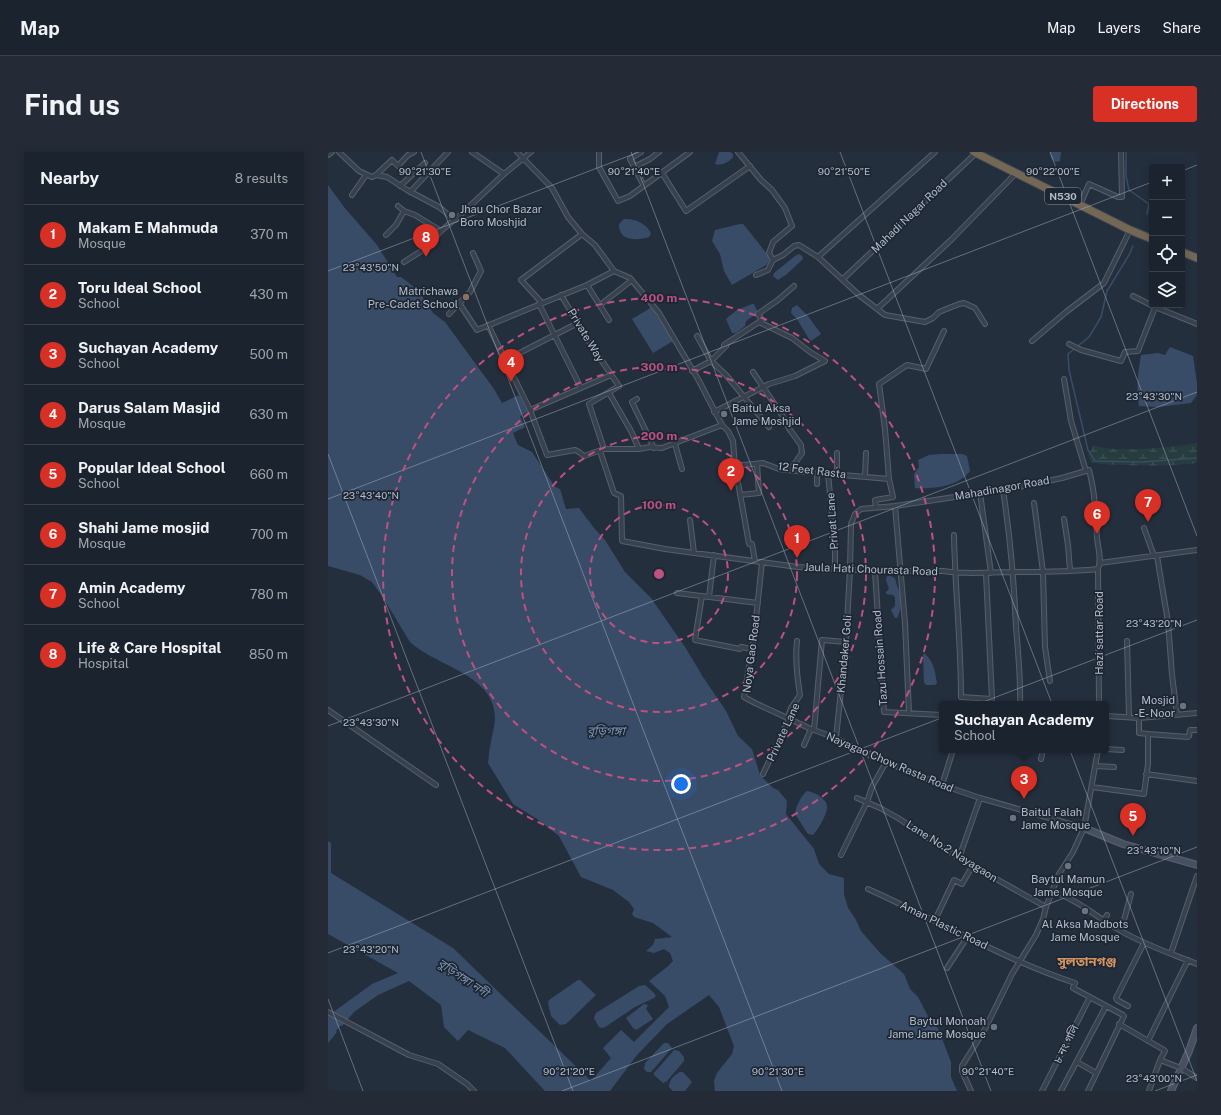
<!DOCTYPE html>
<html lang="en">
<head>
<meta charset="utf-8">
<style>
	body { margin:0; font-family:"Public Sans","Noto Sans Bengali",sans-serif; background:#242b36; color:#f1f3f6 }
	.controls { position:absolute; right:12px; top:12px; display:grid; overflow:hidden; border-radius:4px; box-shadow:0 2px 10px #0003 }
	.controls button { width:36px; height:36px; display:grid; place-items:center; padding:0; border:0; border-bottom:1px solid #39404a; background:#1b232e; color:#f1f3f6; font:20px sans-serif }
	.you { position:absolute; left:353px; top:632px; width:14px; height:14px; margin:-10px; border:3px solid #fff; border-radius:50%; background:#1a73e8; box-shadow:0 0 0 6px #1a73e833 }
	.badge { display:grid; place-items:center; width:26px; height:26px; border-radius:50%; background:#d93025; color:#fff; font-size:13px; font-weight:700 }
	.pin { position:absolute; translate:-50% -33px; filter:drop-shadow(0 1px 2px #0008) }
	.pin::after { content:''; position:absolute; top:21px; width:14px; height:12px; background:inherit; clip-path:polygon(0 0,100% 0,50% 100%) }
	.popup { position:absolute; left:611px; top:549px; width:170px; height:52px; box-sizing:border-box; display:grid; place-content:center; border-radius:4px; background:#1b232e; filter:drop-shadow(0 1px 3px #0005); font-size:13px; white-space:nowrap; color:#a0a4aa }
	.popup b { font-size:15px; color:#f1f3f6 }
	.popup::after { content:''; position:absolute; left:50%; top:100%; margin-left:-8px; border:8px solid transparent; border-top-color:#1b232e }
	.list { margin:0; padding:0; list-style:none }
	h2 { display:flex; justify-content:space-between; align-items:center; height:52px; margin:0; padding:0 16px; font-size:17px }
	h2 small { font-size:13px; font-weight:400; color:#a0a4aa }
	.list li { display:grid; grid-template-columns:26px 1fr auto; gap:12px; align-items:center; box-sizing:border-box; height:60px; padding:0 16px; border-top:1px solid #39404a }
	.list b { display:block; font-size:15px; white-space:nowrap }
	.list p { margin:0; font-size:13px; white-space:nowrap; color:#a0a4aa }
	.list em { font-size:13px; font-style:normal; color:#a0a4aa }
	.icon { flex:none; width:22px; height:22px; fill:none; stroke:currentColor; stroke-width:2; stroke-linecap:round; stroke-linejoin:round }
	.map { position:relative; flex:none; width:869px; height:939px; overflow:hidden; border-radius:4px }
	header { display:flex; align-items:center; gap:24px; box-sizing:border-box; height:56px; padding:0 20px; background:#1b232e; border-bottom:1px solid #39404a }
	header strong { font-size:19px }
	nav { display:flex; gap:22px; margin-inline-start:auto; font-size:14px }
	.intro { display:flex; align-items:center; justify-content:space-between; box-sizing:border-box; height:96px; padding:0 24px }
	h1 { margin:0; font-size:28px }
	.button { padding:10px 18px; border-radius:4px; background:#d93025; color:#fff; font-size:14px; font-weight:700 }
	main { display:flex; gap:24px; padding:0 24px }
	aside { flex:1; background:#1b232e; border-radius:4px; box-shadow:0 2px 10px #0003 }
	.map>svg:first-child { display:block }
	.wetland { fill:url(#wetland-marsh) }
	.water { fill:#394c67 }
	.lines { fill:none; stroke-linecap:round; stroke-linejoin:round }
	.stream { stroke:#394c67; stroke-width:1.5 }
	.street-casing { stroke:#565f6c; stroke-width:6 }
	.secondary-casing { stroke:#565f6c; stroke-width:8 }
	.highway-casing { stroke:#434c59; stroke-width:9 }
	.street { stroke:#38414e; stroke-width:4 }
	.secondary { stroke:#465061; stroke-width:5.5 }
	.highway { stroke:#746855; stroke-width:7 }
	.ticks { fill:none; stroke:#b4bcc9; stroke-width:1; stroke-opacity:0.45 }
	.ring { fill:none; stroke:#bd5182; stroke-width:2; stroke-dasharray:7 5 }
	.worship-dot { fill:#6b7280; stroke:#1d2633; stroke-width:1.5 }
	.education-dot { fill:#8d6e63; stroke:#1d2633; stroke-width:1.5 }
	.labels { text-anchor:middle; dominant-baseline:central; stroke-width:3.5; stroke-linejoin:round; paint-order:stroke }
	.shield { fill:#1d2633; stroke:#878f9c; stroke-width:1 }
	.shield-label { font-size:10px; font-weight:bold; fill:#b4bcc9 }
	.poi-label { font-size:11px; fill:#b4bcc9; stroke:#1d2633; text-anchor:start }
	.street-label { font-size:11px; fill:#b4bcc9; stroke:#1d2633 }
	.water-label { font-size:12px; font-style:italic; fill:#7c92b1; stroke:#1d2633 }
	.quarter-label { font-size:13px; font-weight:bold; fill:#d59563; stroke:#1d2633 }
	.ticks-label { font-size:10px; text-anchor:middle; fill:#b4bcc9; stroke:#1d2633; stroke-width:3.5; stroke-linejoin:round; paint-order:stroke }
	.centre { fill:#bd5182; stroke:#1d2633; stroke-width:2 }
	.ring-label { font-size:12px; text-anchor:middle; font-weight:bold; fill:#bd5182; stroke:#1d2633; stroke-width:3.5; stroke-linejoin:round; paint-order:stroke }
</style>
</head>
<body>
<header>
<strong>Map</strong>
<nav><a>Map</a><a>Layers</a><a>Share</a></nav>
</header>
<div class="intro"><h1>Find us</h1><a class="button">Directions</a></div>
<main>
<aside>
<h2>Nearby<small>8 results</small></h2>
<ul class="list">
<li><span class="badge">1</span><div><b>Makam E Mahmuda</b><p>Mosque</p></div><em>370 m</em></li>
<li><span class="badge">2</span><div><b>Toru Ideal School</b><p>School</p></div><em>430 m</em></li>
<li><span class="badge">3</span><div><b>Suchayan Academy</b><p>School</p></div><em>500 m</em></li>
<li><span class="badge">4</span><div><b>Darus Salam Masjid</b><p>Mosque</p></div><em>630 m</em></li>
<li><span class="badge">5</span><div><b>Popular Ideal School</b><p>School</p></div><em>660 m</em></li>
<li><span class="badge">6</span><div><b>Shahi Jame mosjid</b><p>Mosque</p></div><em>700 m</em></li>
<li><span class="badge">7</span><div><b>Amin Academy</b><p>School</p></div><em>780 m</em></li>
<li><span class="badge">8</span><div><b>Life &amp; Care Hospital</b><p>Hospital</p></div><em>850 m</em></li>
</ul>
</aside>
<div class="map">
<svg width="869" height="939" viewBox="0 0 869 939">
	<defs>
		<pattern id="wetland-marsh" width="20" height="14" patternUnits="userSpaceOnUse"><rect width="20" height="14" fill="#263c3f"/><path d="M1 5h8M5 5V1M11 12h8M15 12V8" fill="none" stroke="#435659"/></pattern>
	</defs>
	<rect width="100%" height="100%" fill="#242f3e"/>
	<!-- wetland -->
	<path class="wetland" d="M 869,291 L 869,311 C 837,315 805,313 773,312 L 763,310 L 760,303 L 766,293 C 776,297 786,297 797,297 C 822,297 845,295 869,291 Z"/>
	<!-- water -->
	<path class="water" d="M 391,0 L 402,0 L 405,2 L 405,5 C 401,10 394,14 387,12 Z
		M 722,0 L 733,0 L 732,9 L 727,10 L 723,6 Z
		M 0,33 L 16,55 L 49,93 L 69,125 L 73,125 L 90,138 L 105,161 L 117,170 L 166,237 L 174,251 L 191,243 L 200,260 L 192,264 L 197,275 L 185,281 L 190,293 L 204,300 L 227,335 L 232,337 L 238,357 L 251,356 L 266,376 L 277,388 L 297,420 L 323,446 L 357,495 L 375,525 L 398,559 L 410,584 L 424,597 L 432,623 L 445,636 L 450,638 L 459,649 L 458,662 L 486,697 L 491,712 L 501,722 L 516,726 L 516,742 L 520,756 L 527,766 L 533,779 L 552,801 L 576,822 L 582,837 L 590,845 L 603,870 L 610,876 L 623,910 L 623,925 L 629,939 L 387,939 L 386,929 L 389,921 L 404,902 L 406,894 L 391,855 L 381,843 L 339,872 L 309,903 L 282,939 L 217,939 L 177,896 L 140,878 L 130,889 L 116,875 L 113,853 L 81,829 L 50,843 L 26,860 L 14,874 L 12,874 L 8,879 L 9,880 L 0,891 L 0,864 L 44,832 L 70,821 L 0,782 L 0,689 L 3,691 L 3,721 L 125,796 L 263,929 L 283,906 L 275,896 L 293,878 L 306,890 L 341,855 L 337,844 L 321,829 L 339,815 L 345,809 L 342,801 L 336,797 L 326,801 L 318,799 L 325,793 L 327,787 L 344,785 L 325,771 L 306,765 L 304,762 L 306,757 L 301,750 L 285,738 L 253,725 L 231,684 L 209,667 L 185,652 L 160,611 C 161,604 161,597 163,590 C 164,582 167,574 167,566 C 167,522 107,514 82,490 L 54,444 L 44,430 L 32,423 L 0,414 Z
		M 296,67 C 306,66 320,72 323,82 L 321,85 C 309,89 290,89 291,72 Z
		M 412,72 L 415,72 C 418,75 440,103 441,105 C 442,109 440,111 438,113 L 404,133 L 396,119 L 392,102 L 384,89 L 387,78 Z
		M 471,102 L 474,104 L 475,107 L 459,122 L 450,128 L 445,124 L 446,121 L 467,104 Z
		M 424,152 L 426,152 L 429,159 L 428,162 L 418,169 L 417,174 L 408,181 L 404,181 L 398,167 L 399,166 L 409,158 Z
		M 469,153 L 480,164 L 493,182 L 483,189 L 481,187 L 469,167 L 463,161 L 464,156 Z
		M 324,155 L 345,189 L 325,201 L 304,167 Z
		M 842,195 L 865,204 L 869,231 L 869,243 L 863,251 L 831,255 L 811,254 C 808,236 810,221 813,203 L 830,201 L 837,203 Z
		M 612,302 L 634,302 L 639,304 L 642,319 C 630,335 605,337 587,336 L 586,322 L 591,315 L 590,308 L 601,303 Z
		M 559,424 C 570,424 567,430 570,436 C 575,447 574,456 569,466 L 567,466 L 563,458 L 567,454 L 567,445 L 565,443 L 558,442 L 558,440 L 561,437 L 558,428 Z
		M 596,501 C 606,509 607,520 609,531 L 607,533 L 598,533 L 596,530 L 595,503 Z
		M 479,639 C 486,640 498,646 499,654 C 500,661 490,678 485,683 L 480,682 L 467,662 C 468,654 473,644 479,639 Z
		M 250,828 L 252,828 L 268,843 L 238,872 L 232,873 L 223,864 L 220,851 L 221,848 Z
		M 317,833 L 326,841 L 328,844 L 326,846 L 307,855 L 277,875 L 274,876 L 271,875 L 266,866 L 268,861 L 311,834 Z
		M 316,852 L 320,853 L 318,857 L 325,867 L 308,878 L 305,876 L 298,866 Z
		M 336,891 L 340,891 L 344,896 L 323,920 L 319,920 L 316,917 L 317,911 Z
		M 346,898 L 351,899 L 356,905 L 356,909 L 339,929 L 335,931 L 326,923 L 326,921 Z
		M 352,920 L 355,920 L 364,930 L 357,939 L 345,939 L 341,935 C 341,928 346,923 352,920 Z"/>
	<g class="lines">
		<!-- stream -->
		<path class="stream" d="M 798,0 L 798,24 L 801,38 L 821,52 L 819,62
			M 805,94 L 801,103 L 779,139 L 773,165 L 761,185 L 740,202 L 741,218 L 760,298 L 767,309 L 813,310 L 869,306"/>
		<defs>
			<path id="street" d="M 11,0 L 31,19 L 44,25 L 48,23 L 59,25 L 79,38 L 111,55 L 127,68 L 176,22 L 203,0
				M 144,0 L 176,22
				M 189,0 L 224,36 L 240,65 L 254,82 L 267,93 L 286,119 L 302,126 L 331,161 L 351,195 L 370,227 L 394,273 L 400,279 L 405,289 L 407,314 L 421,392 L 424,392 L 427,409
				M 271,0 L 271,15 L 290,49 L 302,44 L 362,0
				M 313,0 L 302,7 L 316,34
				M 410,0 L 433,28 L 444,38 L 457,56 L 464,74 L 445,90 L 441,101 L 445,108
				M 0,3 L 4,0
				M 306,15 L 322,7 L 331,0
				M 334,21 L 358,59 L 422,14
				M 48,23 L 64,8 L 70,14 L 80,3 L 86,0
				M 72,34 L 97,11
				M 82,40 L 120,0
				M 24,43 L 38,23
				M 752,53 L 761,32 L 790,45 L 794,45 L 793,0
				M 70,54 L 76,59
				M 58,83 L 68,73 L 76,59 L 87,63 L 113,79
				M 490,105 L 607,0
				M 76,110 L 95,98 L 113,79 L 127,67
				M 428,123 L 440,118 L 445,108 L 455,103 L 466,94 L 471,93 L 490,105 L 531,143 L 557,163 L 597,170 L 605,166 L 611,160 L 631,152 L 636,151 L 647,156 L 657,172
				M 515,127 L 648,1
				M 259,133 L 281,168
				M 233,143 L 263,193 L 291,234 L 261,252 L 276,297
				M 805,144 L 827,155 L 869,172
				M 131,151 L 149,178 L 259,133 L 286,119
				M 214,151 L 193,128 L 254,82
				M 211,152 L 253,236
				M 272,153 L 304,128
				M 549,157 L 623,88 L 688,21
				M 121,162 L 142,140 L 153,119 L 145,101
				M 431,170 L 434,168 L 430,162 L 450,148 L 466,134
				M 160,173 L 202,258 L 219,303 L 247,298 L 251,300 L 256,304 L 276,297 L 311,297 L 322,295 L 334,296 L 394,273
				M 369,184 L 383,209 L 398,223 L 441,275
				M 704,189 L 738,160 L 776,131 L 802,78
				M 741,192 L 753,198 L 793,209 L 797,200 L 810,199 L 828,153
				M 178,208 L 250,171
				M 364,219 L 383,209 L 398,194 L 396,193 L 431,170 L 464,186 L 482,200 L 497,209 L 467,224 L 441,232 L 386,260
				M 425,220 L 454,263 L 462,278 L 473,293 L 474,301 L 465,314 L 460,317
				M 736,227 L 743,269 L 758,319
				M 281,241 L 303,279 L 311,297
				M 309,247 L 304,250 L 326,296
				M 202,258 L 283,223
				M 347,292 L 354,317
				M 272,299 L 286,341 L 293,344 L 294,389 L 337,397 L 470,415 L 547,419 L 615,419 C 638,423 660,420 683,420 C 712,420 742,420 770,417
				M 407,314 L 435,311 L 451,317 L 469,319 L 561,327
				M 500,322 L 507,393 L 507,417
				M 509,322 L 509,301
				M 537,325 L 538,301
				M 489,332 L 489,321
				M 675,338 C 682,383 686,430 688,475 C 690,501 693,527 692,552
				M 652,341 L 663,421
				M 412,343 L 431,341 L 429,312
				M 706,351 L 715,420 L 717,495 L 722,529
				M 567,354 L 577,471 L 581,561
				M 548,356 L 547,348 L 565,345 L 561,327 L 557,277 L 551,232 L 579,213 L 598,217 L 616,179
				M 736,367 L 740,393 L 742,418
				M 362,368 L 366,401
				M 816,376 L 826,404
				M 626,383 C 627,437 633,491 633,545 L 664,547 L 658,422
				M 829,404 L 840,470 L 844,523 L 849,563
				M 434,410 L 426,485 L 416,545 L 427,551 L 483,577 L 508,586 L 545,605 L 614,633 L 652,646 L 756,676
				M 772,411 L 869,398
				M 547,419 L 556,560 L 614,563
				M 349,441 L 430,451
				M 374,444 L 367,488 L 412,497 L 413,495 L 424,497
				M 381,445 L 386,403
				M 799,489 L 801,564
				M 0,558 L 108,633
				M 778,564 L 811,566 L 869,561
				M 486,578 L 494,488 L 518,490
				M 820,582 L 860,585 L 861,584 L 862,578 L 869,578
				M 508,586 L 518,490 L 522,417 L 523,372 L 527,362 L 533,357 L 567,354 L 686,336 L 734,326 L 761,318 C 767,340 768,363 769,386 C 770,396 774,407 770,417 L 771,552
				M 476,593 L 483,577
				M 778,597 L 794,598
				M 713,607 L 715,598
				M 767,614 L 786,615
				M 435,622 L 461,567 L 460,565 L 463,556 L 472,543 C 469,525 467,507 469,489
				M 818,622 L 869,629
				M 614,633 L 625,598
				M 764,635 L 816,642 L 820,612 L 820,582 L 811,581 L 811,566
				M 529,646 L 552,656 L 570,666 L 631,706 L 718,755
				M 513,703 L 539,650 L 544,635 L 558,610
				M 631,706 L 652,646
				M 540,737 C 609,768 675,807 747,831 L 745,836 L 795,863 L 796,864 L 760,939
				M 724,739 C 752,749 768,765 793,779 C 817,793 844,802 869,812
				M 607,768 L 626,728 L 634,732 L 645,713
				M 776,768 L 779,763
				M 793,779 L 803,742
				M 843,801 L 869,724
				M 619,816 L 640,784
				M 800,854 L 789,848 L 788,846 L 816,791
				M 0,860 L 81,903 L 110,912 L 139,932 L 146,939
				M 791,872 L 836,898 L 837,899 L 832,908 L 853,916 L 869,926
				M 820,889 L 860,808
				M 749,910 L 768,921
				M 643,939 L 634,919 L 634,914 L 657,877 L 684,822 L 708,783 L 715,767 L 718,755 L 731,722 L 745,700 L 756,676 L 770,598
				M 714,939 L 762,845
				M 733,939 L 778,854
				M 821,939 L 832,908"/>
			<path id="secondary" d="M 756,676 L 795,692 L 869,713
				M 843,939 L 861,899 L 869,876"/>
			<path id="highway" d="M 646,0 L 802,78 L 824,87
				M 854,100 L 869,106"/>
		</defs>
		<!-- street casing -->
		<use href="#street" class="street-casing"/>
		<!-- secondary casing -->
		<use href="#secondary" class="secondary-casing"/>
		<!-- highway casing -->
		<use href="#highway" class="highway-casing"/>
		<!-- street -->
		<use href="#street" class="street"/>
		<!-- secondary -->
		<use href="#secondary" class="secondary"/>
		<!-- highway -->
		<use href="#highway" class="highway"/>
	</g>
	<!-- ticks -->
	<path class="ticks" d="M 93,0 L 454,939M 303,0 L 663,939M 512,0 L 869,929M 722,0 L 869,384M 854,19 L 869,13M 0,119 L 311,0M 0,302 L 245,939M 0,347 L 824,30M 0,574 L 869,240M 0,801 L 869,468M 0,847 L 35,939M 234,939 L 869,695M 827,939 L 869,923"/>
	<!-- distance rings -->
	<g class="ring">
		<circle cx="331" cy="422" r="69"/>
		<circle cx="331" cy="422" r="138"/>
		<circle cx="331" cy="422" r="207"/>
		<circle cx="331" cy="422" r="276"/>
	</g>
	<!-- markers -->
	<g class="worship-dot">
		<circle cx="124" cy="63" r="4"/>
		<circle cx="396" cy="262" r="4"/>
		<circle cx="855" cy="554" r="4"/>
		<circle cx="685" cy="666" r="4"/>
		<circle cx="740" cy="714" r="4"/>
		<circle cx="757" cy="759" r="4"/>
		<circle cx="666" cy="875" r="4"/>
	</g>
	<circle class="education-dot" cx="138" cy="145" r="4"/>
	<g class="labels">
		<!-- shield labels -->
		<rect class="shield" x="717" y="36" width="36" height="16" rx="3"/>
		<g class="shield-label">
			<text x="735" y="44">N530</text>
		</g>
		<!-- poi labels -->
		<g class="poi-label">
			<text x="132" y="57">Jhau Chor Bazar<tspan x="132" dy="13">Boro Moshjid</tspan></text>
			<text x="130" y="139" text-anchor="end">Matrichawa<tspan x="130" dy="13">Pre-Cadet School</tspan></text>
			<text x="404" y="256">Baitul Aksa<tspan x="404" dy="13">Jame Moshjid</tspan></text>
			<text x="847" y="548" text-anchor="end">Mosjid<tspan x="847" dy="13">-E- Noor</tspan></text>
			<text x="693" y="660">Baitul Falah<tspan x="693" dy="13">Jame Mosque</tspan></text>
			<text x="740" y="727" text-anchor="middle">Baytul Mamun<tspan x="740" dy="13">Jame Mosque</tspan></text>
			<text x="757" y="772" text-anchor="middle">Al Aksa Madbots<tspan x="757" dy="13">Jame Mosque</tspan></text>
			<text x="658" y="869" text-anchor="end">Baytul Monoah<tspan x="658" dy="13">Jame Jame Mosque</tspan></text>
		</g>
		<!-- street labels -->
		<g class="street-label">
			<text transform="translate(581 64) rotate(-44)">Mahadi Nagar Road</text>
			<text transform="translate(258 183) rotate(59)">Private Way</text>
			<text transform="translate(484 318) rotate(7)">12 Feet Rasta</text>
			<text transform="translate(674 336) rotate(-10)">Mahadinagor Road</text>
			<text transform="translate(504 369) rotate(-94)">Privat Lane</text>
			<text transform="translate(543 417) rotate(2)">Jaula Hati Chourasta Road</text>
			<text transform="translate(771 481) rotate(-90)">Hazi sattar Road</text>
			<text transform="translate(423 502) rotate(-83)">Noya Gao Road</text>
			<text transform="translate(516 502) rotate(-85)">Khandaker Goli</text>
			<text transform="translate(552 506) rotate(-94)">Tazu Hossain Road</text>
			<text transform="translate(455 580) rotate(-65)">Private Lane</text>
			<text transform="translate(562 610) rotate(23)">Nayagao Chow Rasta Road</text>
			<text transform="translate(624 699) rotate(32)">Lane No.2 Nayagaon</text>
			<text transform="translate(616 773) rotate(26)">Aman Plastic Road</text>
			<text transform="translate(738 892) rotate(-63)">৮ নং গলি</text>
		</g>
		<!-- water labels -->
		<g class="water-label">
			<text x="278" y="579">বুড়িগঙ্গা</text>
			<text transform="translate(135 826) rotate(34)">বুড়িগঙ্গা নদী</text>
		</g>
		<!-- quarter labels -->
		<g class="quarter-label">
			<text x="759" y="809">সুলতানগঞ্জ</text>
		</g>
	</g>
	<g class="ticks-label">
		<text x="97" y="23">90°21'30"E</text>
		<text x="306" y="23">90°21'40"E</text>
		<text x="516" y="23">90°21'50"E</text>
		<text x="725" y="23">90°22'00"E</text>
		<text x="43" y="119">23°43'50"N</text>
		<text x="826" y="248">23°43'30"N</text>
		<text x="43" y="347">23°43'40"N</text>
		<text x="826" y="475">23°43'20"N</text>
		<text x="43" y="574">23°43'30"N</text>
		<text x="826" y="702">23°43'10"N</text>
		<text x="43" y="801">23°43'20"N</text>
		<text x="241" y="923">90°21'20"E</text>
		<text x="450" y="923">90°21'30"E</text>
		<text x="660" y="923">90°21'40"E</text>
		<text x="826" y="930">23°43'00"N</text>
	</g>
	<circle cx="331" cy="422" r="6" class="centre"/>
	<g class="ring-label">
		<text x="331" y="150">400 m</text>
		<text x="331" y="219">300 m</text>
		<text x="331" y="288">200 m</text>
		<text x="331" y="357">100 m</text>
	</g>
</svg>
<div class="controls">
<button>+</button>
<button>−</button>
<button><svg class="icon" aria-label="locate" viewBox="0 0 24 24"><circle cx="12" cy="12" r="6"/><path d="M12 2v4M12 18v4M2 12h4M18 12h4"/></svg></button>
<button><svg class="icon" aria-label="layers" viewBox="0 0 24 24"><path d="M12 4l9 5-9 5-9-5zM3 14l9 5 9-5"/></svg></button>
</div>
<div class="you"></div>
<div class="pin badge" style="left:469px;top:406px">1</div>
<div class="pin badge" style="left:403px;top:339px">2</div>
<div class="pin badge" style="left:696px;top:647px">3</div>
<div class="popup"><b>Suchayan Academy</b>School</div>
<div class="pin badge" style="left:183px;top:230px">4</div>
<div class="pin badge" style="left:805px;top:684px">5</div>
<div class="pin badge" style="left:769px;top:382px">6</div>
<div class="pin badge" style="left:820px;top:370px">7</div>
<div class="pin badge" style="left:98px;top:105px">8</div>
</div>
</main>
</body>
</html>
